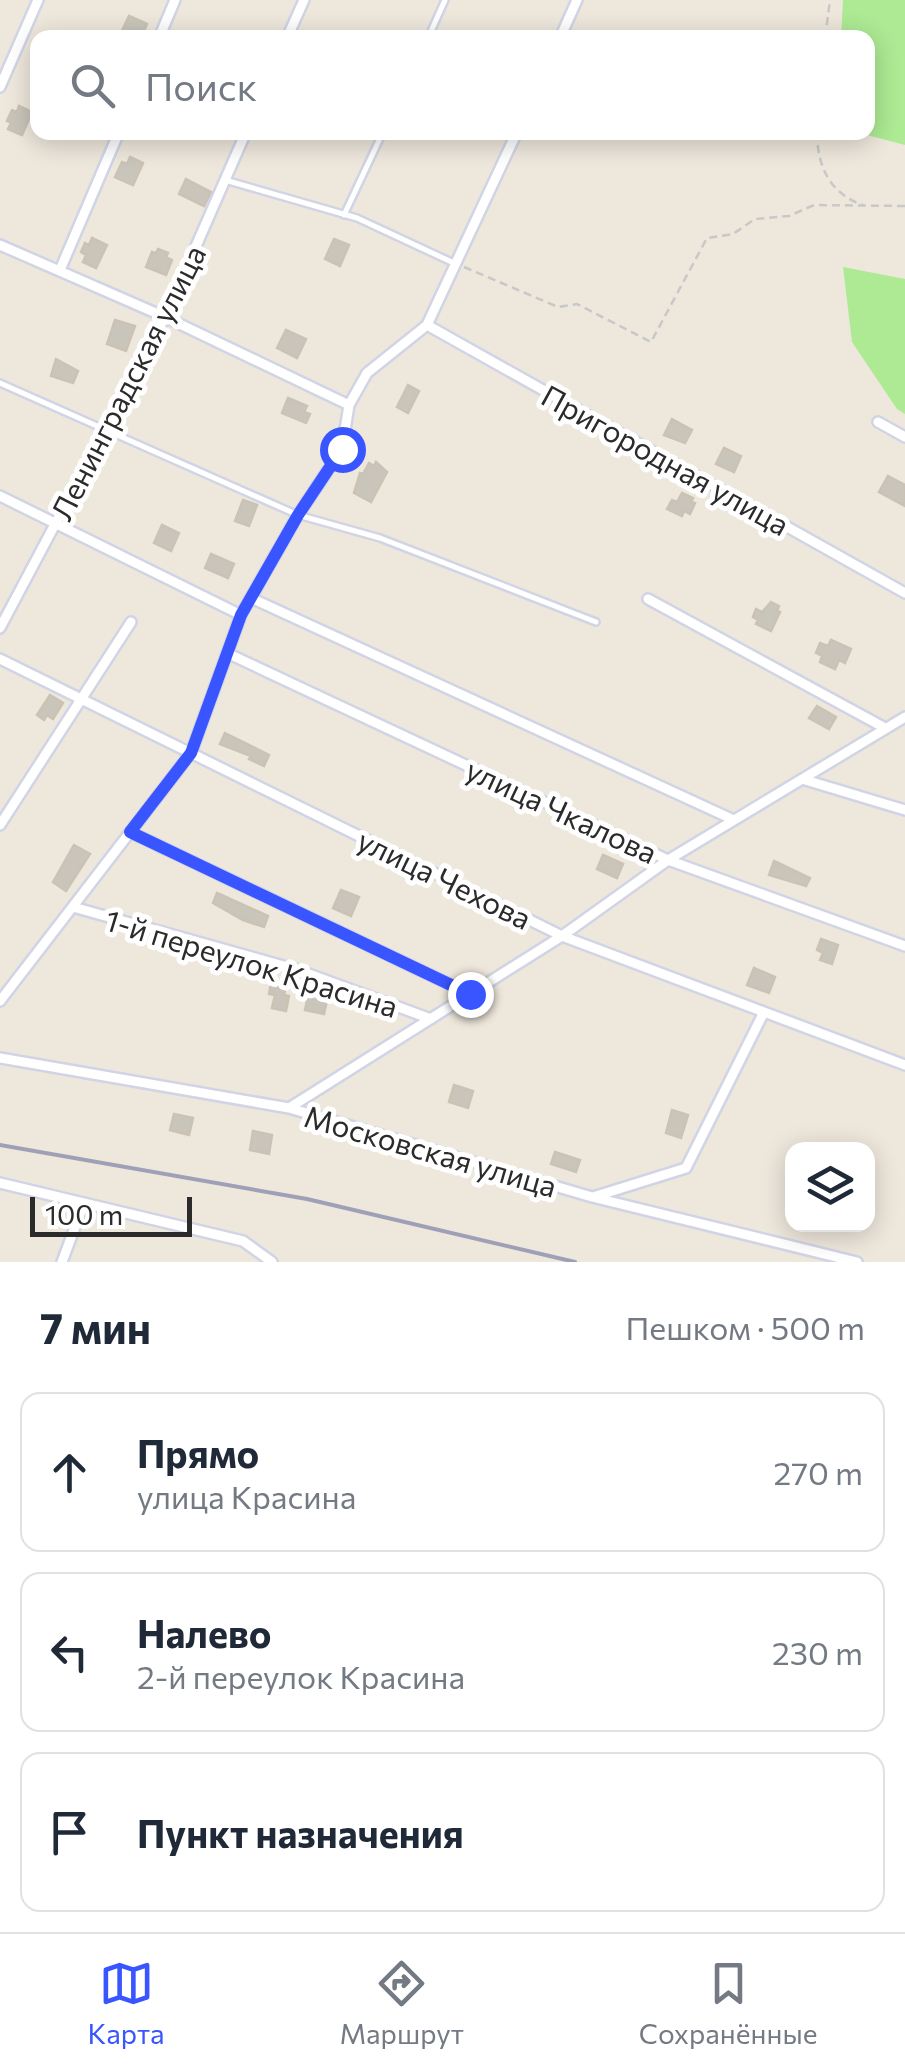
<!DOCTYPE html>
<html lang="ru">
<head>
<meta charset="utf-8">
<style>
	body { margin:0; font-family:Commissioner,sans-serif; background:#f2f2f3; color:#1f2937 }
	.controls { position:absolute; right:30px; bottom:30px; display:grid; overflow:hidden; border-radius:20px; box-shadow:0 5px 25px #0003 }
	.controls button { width:90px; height:90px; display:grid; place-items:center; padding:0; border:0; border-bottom:2px solid #e0e1e3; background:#fff; color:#1f2937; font:50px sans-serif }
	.scale { position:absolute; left:30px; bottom:25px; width:162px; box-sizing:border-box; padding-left:10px; border:5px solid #2b2b2b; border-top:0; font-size:28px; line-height:35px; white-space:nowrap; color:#2b2b2b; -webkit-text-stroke:8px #fff; paint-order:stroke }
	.stop { position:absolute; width:30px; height:30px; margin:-22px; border:8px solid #3855ff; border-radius:50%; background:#fff }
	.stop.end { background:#3855ff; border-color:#fff; box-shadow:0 2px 10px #0008 }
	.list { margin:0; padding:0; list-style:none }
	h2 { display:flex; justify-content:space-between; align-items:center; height:130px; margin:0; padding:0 40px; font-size:42px }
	h2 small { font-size:32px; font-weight:400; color:#747a83 }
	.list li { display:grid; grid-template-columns:65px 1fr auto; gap:30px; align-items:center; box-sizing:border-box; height:160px; margin:0 20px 20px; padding:0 20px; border:2px solid #e0e1e3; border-radius:20px }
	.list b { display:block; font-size:38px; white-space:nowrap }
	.list p { margin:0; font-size:32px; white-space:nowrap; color:#747a83 }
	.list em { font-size:32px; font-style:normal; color:#747a83 }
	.icon { flex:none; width:55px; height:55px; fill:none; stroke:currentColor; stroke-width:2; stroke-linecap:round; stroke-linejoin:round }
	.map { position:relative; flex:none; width:905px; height:1262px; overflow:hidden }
	.search { position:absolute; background:#fff; box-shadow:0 5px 25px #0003; left:30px; right:30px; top:30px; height:110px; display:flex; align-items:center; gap:25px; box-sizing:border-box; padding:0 35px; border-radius:20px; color:#747a83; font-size:38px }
	.sheet { height:670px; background:#fff }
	nav { display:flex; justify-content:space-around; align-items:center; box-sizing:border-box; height:140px; border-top:2px solid #e0e1e3; background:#fff; font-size:28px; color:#747a83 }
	nav a { display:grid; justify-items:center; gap:5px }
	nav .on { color:#3855ff }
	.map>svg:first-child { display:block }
	.green { fill:#adea93 }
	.building { fill:#c9c5ba; stroke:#cac3b5; stroke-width:2.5 }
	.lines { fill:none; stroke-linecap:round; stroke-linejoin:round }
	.service-casing { stroke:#d1d4e5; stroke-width:10 }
	.minor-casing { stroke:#d1d4e5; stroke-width:14 }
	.path { stroke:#c8c8c8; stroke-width:2.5; stroke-dasharray:8 5; stroke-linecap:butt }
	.service { stroke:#fff; stroke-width:5 }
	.minor { stroke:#fff; stroke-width:9 }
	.rail { stroke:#9ea0b7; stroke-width:4 }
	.route { stroke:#3855ff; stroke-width:12 }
	.labels { text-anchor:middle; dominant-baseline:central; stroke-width:10; stroke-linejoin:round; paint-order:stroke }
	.street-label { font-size:30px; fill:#2b2b2b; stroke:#fff }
</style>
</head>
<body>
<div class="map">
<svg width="905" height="1262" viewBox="0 0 905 1262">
	<rect width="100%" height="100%" fill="#eee7dc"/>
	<!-- green -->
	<path class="green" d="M 843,0 L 905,0 L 905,145 L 860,133 L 868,132 L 868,38 L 841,37 Z
		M 843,267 L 905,279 L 905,414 L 897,409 L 852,342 Z"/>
	<!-- building -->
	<path class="building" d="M 129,16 L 147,24 L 141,38 L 121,33 Z
		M 19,106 L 32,112 L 22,135 L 8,129 L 11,123 L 7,121 L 12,110 L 17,112 Z
		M 130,157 L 143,163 L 133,185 L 115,177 L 122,162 L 127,164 Z
		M 186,179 L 211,192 L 204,206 L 179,194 Z
		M 92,238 L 107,245 L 96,268 L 83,262 L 86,255 L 81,252 L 85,243 L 89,245 Z
		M 334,239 L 349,245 L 340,266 L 325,259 Z
		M 158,249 L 168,253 L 166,257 L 172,260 L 166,275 L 146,267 L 152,252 L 156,253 Z
		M 115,320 L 135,326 L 126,351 L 107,344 Z
		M 286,330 L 306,339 L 297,358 L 277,348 Z
		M 56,359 L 78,371 L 73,383 L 51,376 Z
		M 408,385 L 419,391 L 408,413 L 397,407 Z
		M 288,398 L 307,406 L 304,412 L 310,414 L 306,423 L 282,413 Z
		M 672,419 L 692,430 L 685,443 L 664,435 Z
		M 724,448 L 741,456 L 734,472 L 716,464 Z
		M 376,462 L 387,472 L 371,502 L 354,493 L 360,473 L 363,474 L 369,463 L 374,466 Z
		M 888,476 L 905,485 L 905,506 L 879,492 Z
		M 682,493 L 693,498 L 691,502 L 695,503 L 690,514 L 684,511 L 682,516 L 667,509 L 672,500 L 677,502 Z
		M 243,500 L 257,505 L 249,526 L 235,521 Z
		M 162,525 L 179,533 L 171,551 L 154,543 Z
		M 211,554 L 234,564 L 228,578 L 205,568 Z
		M 771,602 L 779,606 L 777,611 L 780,612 L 771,631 L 756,624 L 758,620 L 753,617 L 756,609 L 762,612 Z
		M 831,640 L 851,649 L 845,663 L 839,660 L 835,669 L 820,662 L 822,656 L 816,653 L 820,643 L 828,646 Z
		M 50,695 L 63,703 L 53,719 L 47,715 L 44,720 L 37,715 Z
		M 817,706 L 836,717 L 829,729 L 809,718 Z
		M 225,733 L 269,755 L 264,766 L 249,759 L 251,756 L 220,744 Z
		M 74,845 L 90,854 L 66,891 L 53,882 Z
		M 603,855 L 623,864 L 617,878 L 597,869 Z
		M 774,861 L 810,878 L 806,886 L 769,875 Z
		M 341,890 L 359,897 L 351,916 L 333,908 Z
		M 217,893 L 268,916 L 264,927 L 243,920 L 213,903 Z
		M 821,939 L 838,945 L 832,964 L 820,960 L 823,953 L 817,950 Z
		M 754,968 L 775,977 L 769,993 L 747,985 Z
		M 271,983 L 286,986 L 284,995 L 289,996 L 286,1011 L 272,1008 L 275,995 L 269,994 Z
		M 309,992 L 328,996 L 324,1014 L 305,1010 Z
		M 454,1085 L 473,1091 L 468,1108 L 449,1102 Z
		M 672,1110 L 688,1115 L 681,1138 L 666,1133 Z
		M 174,1114 L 193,1118 L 189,1135 L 170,1130 Z
		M 253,1131 L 272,1135 L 269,1154 L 250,1150 Z
		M 555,1152 L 580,1160 L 576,1172 L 551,1164 Z"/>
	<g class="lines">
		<defs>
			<path id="service" d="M 428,38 L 445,0
				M 225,180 L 357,218 L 456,264
				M 344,215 L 383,132
				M 0,383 L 298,515 L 380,538 L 596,622"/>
			<path id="minor" d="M 159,38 L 175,0
				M 287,38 L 304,0
				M 560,38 L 577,0
				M 0,87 L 38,0
				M 0,245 L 165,317 L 349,405
				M 60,270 L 119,132
				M 427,325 L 905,593
				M 878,422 L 905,437
				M 0,496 L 241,615
				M 251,598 L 734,820
				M 648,599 L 885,728
				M 0,628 L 165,317 L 246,132
				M 227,653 L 668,860 L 905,946
				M 0,659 L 562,936 L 905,1065
				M 802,779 L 905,810
				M 0,825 L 131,622
				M 130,832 L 470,994
				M 73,907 L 298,970 L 431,1019
				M 0,1001 L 191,753 L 241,615 L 298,515 L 342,449 L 349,405 L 367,373 L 427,325 L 517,132
				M 0,1058 L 289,1108 L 592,1197 L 857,1262
				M 289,1108 L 562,936 L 668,860 L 905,717
				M 0,1183 L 243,1241 L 272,1262
				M 593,1197 L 686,1168 L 764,1012
				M 62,1262 L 84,1203"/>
		</defs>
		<!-- service casing -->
		<use href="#service" class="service-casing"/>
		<!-- minor casing -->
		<use href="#minor" class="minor-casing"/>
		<!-- path -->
		<path class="path" d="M 825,38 L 830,0
			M 817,132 C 817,166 830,194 863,205
			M 464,267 L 558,307 L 577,304 L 651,342 L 707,238 L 733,234 L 755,219 L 789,216 L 814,205 L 905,206"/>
		<!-- service -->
		<use href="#service" class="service"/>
		<!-- minor -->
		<use href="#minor" class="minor"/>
		<!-- rail -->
		<path class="rail" d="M 0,1145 L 307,1199 L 575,1262"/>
	</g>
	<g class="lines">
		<!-- route -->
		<path class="route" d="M 342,449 L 298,515 L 241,615 L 191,753 L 130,832 L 470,994"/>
	</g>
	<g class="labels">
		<!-- street labels -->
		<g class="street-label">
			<text transform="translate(127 382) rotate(-63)">Ленинградская улица</text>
			<text transform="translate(666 459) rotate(29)">Пригородная улица</text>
			<text transform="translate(562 810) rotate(25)">улица Чкалова</text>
			<text transform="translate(445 878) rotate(26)">улица Чехова</text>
			<text transform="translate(252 962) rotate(17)">1-й переулок Красина</text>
			<text transform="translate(431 1150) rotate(16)">Московская улица</text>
		</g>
	</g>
</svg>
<div class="controls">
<button><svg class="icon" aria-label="layers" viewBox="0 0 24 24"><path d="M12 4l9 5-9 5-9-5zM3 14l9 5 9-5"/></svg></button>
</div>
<div class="scale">100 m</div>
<div class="stop" style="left:342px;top:449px"></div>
<div class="stop end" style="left:470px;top:994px"></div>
<div class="search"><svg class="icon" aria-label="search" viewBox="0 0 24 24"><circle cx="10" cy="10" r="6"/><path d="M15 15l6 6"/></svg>Поиск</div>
</div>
<section class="sheet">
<h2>7 мин<small>Пешком · 500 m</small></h2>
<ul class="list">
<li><svg class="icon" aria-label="ahead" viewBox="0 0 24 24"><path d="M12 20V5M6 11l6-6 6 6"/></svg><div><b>Прямо</b><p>улица Красина</p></div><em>270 m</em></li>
<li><svg class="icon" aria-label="left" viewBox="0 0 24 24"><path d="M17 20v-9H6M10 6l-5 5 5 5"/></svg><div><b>Налево</b><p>2-й переулок Красина</p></div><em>230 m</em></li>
<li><svg class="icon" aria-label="arrive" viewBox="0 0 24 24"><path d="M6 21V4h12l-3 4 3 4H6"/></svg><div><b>Пункт назначения</b></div></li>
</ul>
</section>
<nav>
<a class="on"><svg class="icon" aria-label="map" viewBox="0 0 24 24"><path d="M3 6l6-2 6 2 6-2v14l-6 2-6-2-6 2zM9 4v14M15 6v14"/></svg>Карта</a>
<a><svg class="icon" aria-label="directions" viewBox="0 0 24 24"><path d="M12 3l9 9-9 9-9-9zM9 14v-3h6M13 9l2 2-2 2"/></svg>Маршрут</a>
<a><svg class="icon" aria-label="saved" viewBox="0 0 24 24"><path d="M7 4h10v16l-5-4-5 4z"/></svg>Сохранённые</a>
</nav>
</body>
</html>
